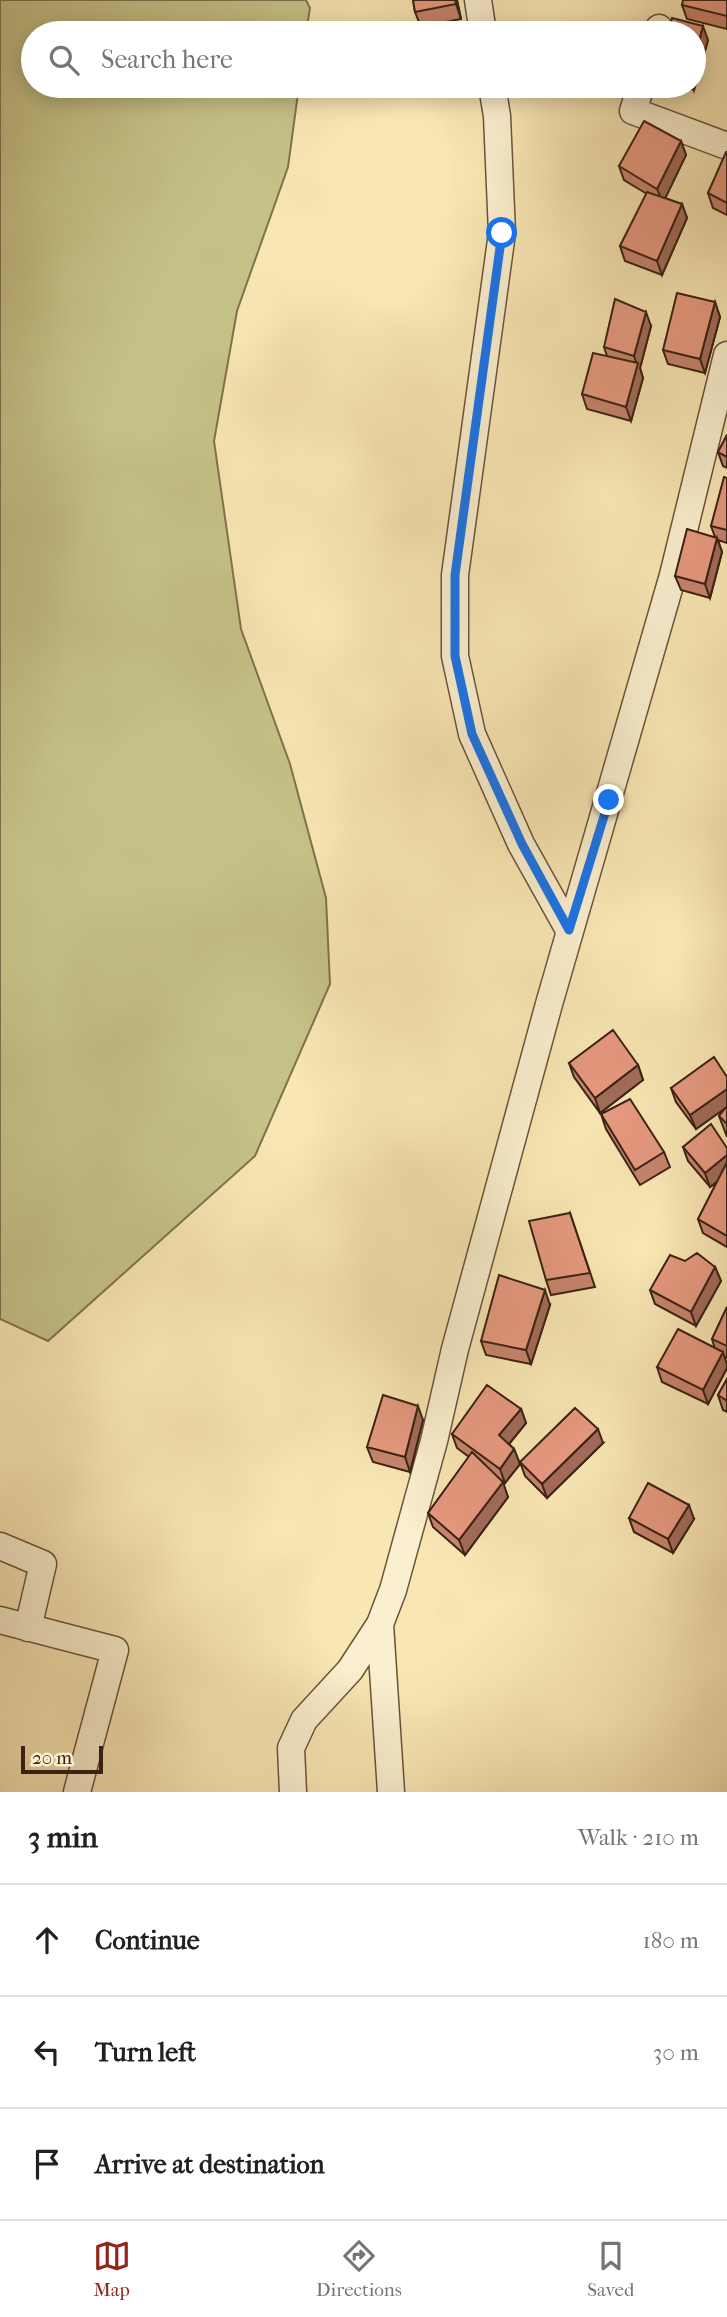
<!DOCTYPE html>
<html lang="en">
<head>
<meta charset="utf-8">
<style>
	body { margin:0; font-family:"IM FELL French Canon",serif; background:#f2f2f2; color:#202124 }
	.scale { position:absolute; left:21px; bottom:18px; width:82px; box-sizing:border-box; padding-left:7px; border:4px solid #3b2215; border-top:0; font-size:19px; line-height:24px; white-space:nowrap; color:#3b2215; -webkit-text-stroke:5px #faefce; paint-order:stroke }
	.stop { position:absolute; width:21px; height:21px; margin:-16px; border:5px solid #1a73e8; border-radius:50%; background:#fff }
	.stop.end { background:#1a73e8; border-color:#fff; box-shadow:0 2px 7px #0008 }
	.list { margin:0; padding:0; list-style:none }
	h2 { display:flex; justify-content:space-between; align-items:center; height:91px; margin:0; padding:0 28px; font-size:30px }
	h2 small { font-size:23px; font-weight:400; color:#757577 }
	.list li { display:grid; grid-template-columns:46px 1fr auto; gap:21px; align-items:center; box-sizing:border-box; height:112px; padding:0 28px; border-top:2px solid #e0e0e0 }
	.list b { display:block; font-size:26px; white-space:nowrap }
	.list em { font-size:23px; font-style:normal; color:#757577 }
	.icon { flex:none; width:38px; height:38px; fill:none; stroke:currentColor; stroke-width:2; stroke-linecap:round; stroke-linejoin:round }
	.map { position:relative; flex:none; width:727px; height:1792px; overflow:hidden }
	.search { position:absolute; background:#fff; box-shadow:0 4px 18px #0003; left:21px; right:21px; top:21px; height:77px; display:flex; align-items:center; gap:18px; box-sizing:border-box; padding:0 24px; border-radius:38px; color:#757577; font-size:26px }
	.sheet { height:427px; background:#fff }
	nav { display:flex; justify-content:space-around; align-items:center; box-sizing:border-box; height:98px; border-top:2px solid #e0e0e0; background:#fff; font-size:19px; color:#757577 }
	nav a { display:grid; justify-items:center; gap:4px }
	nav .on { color:#8f2418 }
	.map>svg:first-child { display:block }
	.green { fill:#c5c287; stroke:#80724e; stroke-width:2 }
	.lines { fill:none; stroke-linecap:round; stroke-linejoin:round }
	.street-casing { stroke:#6a533c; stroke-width:29 }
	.street { stroke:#faefce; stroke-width:26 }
	.wall { fill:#c6846d; stroke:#3b2215; stroke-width:2 }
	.shaded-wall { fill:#a16b59; stroke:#3b2215; stroke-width:2 }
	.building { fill:#e6997f; stroke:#3b2215; stroke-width:2 }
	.route { stroke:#1a73e8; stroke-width:9 }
</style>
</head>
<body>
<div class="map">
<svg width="727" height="1792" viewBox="0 0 727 1792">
	<rect width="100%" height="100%" fill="#f8e6b3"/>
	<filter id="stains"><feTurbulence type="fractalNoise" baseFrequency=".00286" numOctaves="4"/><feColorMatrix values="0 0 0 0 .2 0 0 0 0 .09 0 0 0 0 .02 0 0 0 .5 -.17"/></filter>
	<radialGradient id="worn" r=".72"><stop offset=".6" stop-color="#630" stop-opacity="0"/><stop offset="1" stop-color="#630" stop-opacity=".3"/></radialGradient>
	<!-- green -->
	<path class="green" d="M 0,0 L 306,0 L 310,8 L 306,33 L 33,33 L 33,86 L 299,86 L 288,167 L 237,311 L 214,441 L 241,629 L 290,764 L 326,898 L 330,984 L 255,1156 L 48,1341 L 0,1319 Z"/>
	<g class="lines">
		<defs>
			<path id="street" d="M 478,0 L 483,33
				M 658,33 L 659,28
				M 492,86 L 497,116 L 502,233 L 455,575 L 455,656 L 472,734 L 521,844 L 569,930
				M 641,86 L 633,111 L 727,146
				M 0,1546 L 43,1564 L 28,1628
				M 0,1620 L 115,1650 L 77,1792
				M 380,1624 L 391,1792
				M 293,1792 L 291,1748 L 304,1720 L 350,1670 L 380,1624 L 393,1590 L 434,1441 L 455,1349 L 549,1004 L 673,575 L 727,355"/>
		</defs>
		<!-- street casing -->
		<use href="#street" class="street-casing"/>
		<!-- street -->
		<use href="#street" class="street"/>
	</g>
	<!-- wall -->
	<path class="wall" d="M 413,0 L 457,0 L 461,19 L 421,27 L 415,12 Z
		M 727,0 L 727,29 L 687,19 L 682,5 Z
		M 708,40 L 694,90 L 681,86 L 694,86 Z
		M 681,141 L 686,155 L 665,198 L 682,204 L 687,218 L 662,275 L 625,261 L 620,246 L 647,194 L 624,180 L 619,166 Z
		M 727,152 L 727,215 L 713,208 L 708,193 Z
		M 715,302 L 720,317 L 705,373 L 668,364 L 663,350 Z
		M 651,326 L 640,368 L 643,378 L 631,421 L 587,409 L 582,394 L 607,356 L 604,347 Z
		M 727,435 L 727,468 L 723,466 L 718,452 Z
		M 727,478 L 727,543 L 718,540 L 722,552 L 710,598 L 681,590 L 675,576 L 715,537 L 711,526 Z
		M 569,1063 L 638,1065 L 643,1080 L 600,1113 L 574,1077 Z
		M 727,1077 L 727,1137 L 719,1116 L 725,1108 L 696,1129 L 676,1102 L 671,1088 Z
		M 601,1114 L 664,1152 L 670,1167 L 640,1185 L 606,1129 Z
		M 683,1147 L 727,1148 L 727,1247 L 703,1233 L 698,1219 L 717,1182 L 710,1187 L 688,1161 Z
		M 570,1213 L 595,1287 L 551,1295 L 546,1280 Z
		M 685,1261 L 715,1267 L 721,1281 L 696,1326 L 655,1304 L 650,1290 Z
		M 550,1305 L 531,1364 L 486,1355 L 481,1341 Z
		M 727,1307 L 727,1358 L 724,1356 L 727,1368 L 708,1404 L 662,1382 L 657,1367 L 715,1349 L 712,1339 Z
		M 727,1379 L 727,1412 L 723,1410 L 718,1395 Z
		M 521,1409 L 526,1423 L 509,1444 L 514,1449 L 520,1464 L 505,1483 L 501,1480 L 508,1497 L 465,1555 L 433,1527 L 428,1513 L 469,1457 L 457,1448 L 452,1434 Z
		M 423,1420 L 410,1472 L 373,1462 L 367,1447 Z
		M 603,1443 L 547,1498 L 525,1476 L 520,1462 Z
		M 629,1518 L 694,1519 L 673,1553 L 634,1532 Z"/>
	<!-- shaded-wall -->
	<path class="shaded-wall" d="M 455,0 L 457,0 L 461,19 L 456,4 Z
		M 703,26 L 708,40 L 694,90 L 693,86 L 694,86 L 694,59 Z
		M 681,141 L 686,155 L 663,203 L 657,189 Z
		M 682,204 L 687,218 L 662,275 L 657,261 Z
		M 715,302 L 720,317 L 705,373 L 700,359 Z
		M 646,312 L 651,326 L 640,368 L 643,378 L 631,421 L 626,407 L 637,365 L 634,356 Z
		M 717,538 L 722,552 L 710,598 L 705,584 Z
		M 638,1065 L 643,1080 L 600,1113 L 595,1098 Z
		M 727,1089 L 727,1107 L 696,1129 L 690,1115 Z
		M 727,1155 L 727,1174 L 710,1187 L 705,1173 Z
		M 715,1267 L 721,1281 L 696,1326 L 691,1312 Z
		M 545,1290 L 550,1305 L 531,1364 L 526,1350 Z
		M 723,1352 L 727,1365 L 727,1368 L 708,1404 L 703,1390 Z
		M 418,1406 L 423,1420 L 410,1472 L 405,1457 Z
		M 521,1409 L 526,1423 L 504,1450 L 499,1435 Z
		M 598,1429 L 603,1443 L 547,1498 L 542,1484 Z
		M 514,1449 L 520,1464 L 505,1483 L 500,1469 Z
		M 503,1482 L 508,1497 L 465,1555 L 459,1540 Z
		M 689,1505 L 694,1519 L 673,1553 L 668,1539 Z"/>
	<!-- building -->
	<path class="building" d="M 413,0 L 455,0 L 456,4 L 415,12 Z
		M 683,0 L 727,0 L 727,16 L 682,5 Z
		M 672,18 L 703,26 L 694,59 L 694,33 L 668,33 Z
		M 644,121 L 681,141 L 657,189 L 619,166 Z
		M 726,152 L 727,152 L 727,203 L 708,193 Z
		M 647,192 L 682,204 L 657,261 L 620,246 Z
		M 677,293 L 715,302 L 700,359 L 663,350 Z
		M 615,299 L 646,312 L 634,356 L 604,347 Z
		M 593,353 L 638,363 L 626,407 L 582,394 Z
		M 727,435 L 727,457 L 718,452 Z
		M 724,477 L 727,478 L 727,530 L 711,526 Z
		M 687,529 L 717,538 L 705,584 L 675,576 Z
		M 613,1030 L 638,1065 L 595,1098 L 569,1063 Z
		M 714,1057 L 727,1077 L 727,1089 L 690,1115 L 671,1088 Z
		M 630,1099 L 664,1152 L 635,1170 L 601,1114 Z
		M 727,1106 L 727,1124 L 719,1116 Z
		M 711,1124 L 727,1148 L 727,1155 L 705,1173 L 683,1147 Z
		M 726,1164 L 727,1165 L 727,1236 L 698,1219 Z
		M 570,1213 L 590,1273 L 546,1280 L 529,1221 Z
		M 697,1253 L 715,1267 L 691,1312 L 650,1290 L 670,1255 L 685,1261 Z
		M 499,1275 L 545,1290 L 526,1350 L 481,1341 Z
		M 727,1307 L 727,1346 L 712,1339 Z
		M 678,1329 L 723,1352 L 703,1390 L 657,1367 Z
		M 727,1379 L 727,1401 L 718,1395 Z
		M 487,1385 L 521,1409 L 499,1435 L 514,1449 L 500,1469 L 452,1434 Z
		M 383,1395 L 418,1406 L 405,1457 L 367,1447 Z
		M 575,1408 L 598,1429 L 542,1484 L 520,1462 Z
		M 472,1452 L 503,1482 L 459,1540 L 428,1513 Z
		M 648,1483 L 689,1505 L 668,1539 L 629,1518 Z"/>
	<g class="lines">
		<!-- route -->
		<path class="route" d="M 502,233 L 455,575 L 455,656 L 472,734 L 522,844 L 569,930 L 609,800"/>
	</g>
	<rect width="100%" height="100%" filter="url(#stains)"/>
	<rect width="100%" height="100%" fill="url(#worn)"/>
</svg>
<div class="scale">20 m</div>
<div class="stop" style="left:502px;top:233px"></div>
<div class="stop end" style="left:609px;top:800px"></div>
<div class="search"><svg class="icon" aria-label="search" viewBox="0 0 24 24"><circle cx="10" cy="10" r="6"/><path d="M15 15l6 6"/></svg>Search here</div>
</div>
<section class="sheet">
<h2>3 min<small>Walk · 210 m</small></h2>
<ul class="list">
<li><svg class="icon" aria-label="ahead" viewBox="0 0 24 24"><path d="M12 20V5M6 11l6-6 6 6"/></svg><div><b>Continue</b></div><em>180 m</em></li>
<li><svg class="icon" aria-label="left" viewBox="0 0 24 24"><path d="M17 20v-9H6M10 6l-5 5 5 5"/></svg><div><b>Turn left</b></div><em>30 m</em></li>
<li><svg class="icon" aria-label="arrive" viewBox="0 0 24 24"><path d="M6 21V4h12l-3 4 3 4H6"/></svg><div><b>Arrive at destination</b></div></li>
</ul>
</section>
<nav>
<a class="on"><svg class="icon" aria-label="map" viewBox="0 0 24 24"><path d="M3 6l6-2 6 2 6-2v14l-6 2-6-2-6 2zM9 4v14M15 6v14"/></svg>Map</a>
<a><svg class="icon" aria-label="directions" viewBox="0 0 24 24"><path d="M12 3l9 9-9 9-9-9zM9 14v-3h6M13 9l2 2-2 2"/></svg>Directions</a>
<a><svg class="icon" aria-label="saved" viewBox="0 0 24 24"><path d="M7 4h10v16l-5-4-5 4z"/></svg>Saved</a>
</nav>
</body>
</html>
